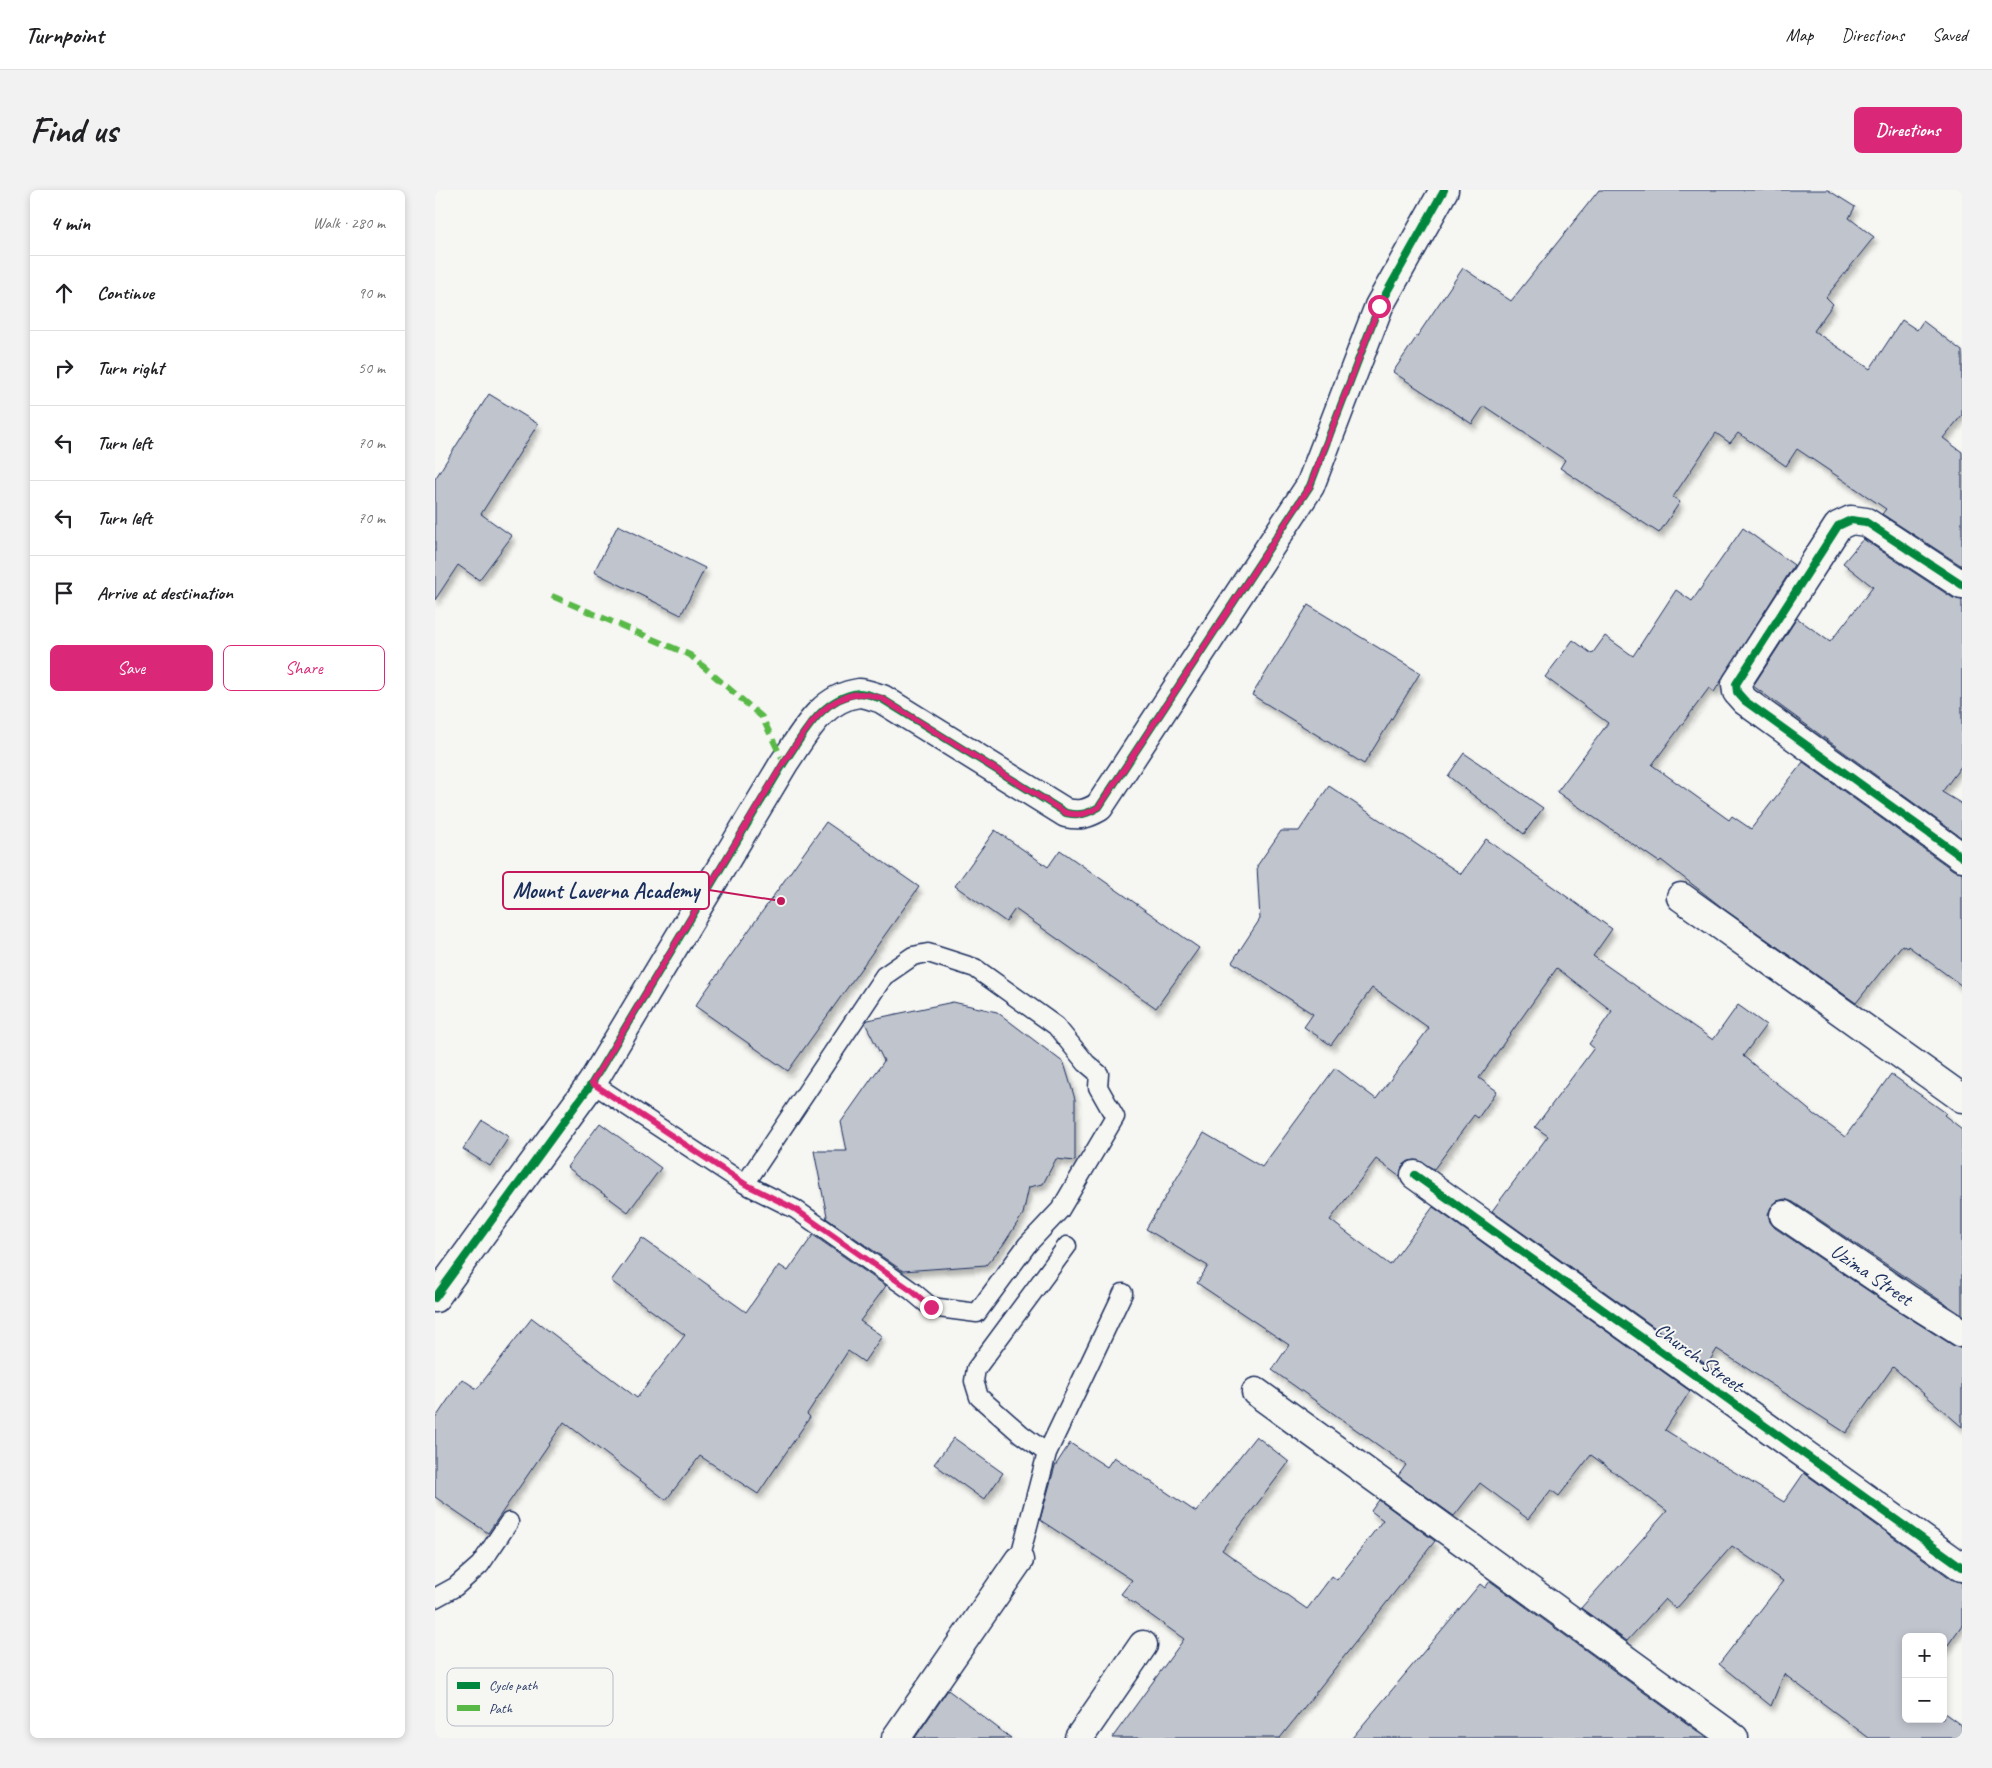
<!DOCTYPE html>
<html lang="en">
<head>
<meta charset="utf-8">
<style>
	body { margin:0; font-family:Caveat,sans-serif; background:#f2f2f2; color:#202124 }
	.controls { position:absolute; right:15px; bottom:15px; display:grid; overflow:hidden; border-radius:8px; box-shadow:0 2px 8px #0003 }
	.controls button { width:45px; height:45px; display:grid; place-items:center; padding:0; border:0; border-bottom:1px solid #e0e0e0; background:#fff; color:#202124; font:25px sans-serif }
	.stop { position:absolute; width:15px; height:15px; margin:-11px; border:4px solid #db2777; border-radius:50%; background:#fff }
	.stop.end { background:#db2777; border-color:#fff; box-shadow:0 1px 5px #0008 }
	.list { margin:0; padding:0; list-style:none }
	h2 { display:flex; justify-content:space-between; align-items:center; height:65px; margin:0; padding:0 20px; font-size:21px }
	h2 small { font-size:16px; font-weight:400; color:#757577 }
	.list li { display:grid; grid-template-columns:32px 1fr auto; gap:15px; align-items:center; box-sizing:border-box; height:75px; padding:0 20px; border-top:1px solid #e0e0e0 }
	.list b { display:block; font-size:19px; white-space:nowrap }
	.list em { font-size:16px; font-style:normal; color:#757577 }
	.actions { display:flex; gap:10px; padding:15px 20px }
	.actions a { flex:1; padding:11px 0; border:1px solid #db2777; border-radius:8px; text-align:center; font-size:18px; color:#db2777 }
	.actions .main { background:#db2777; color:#fff }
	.icon { flex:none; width:28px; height:28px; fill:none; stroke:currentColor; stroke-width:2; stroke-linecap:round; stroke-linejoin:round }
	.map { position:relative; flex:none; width:1527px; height:1548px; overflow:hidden; border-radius:8px }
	header { display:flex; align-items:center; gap:30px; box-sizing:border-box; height:70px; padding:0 25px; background:#fff; border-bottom:1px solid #e0e0e0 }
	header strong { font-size:24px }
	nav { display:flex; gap:28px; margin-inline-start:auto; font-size:18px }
	.intro { display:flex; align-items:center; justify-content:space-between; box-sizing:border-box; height:120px; padding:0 30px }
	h1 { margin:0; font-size:35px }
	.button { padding:12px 22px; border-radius:8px; background:#db2777; color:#fff; font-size:18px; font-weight:700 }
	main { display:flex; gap:30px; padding:0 30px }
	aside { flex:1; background:#fff; border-radius:8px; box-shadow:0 2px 8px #0003 }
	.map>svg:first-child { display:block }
	.building { fill:#c0c4cd; stroke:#1b2f5e; filter:url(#shadow) }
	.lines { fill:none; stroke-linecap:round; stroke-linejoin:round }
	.service-casing { stroke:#1b2f5e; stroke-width:21 }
	.minor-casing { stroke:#1b2f5e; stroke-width:31 }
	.service { stroke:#f6f6f2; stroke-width:18 }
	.minor { stroke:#f6f6f2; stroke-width:28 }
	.quiet { stroke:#58b947; stroke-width:6; stroke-dasharray:12 6; stroke-linecap:butt }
	.cycleway-casing { stroke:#f6f6f2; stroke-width:11 }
	.cycleway { stroke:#00873e; stroke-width:8 }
	.route { stroke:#db2777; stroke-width:6 }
	.labels { text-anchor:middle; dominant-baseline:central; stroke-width:4; stroke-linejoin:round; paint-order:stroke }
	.street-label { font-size:21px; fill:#1b2f5e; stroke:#f6f6f2 }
	.key { fill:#f6f6f2; stroke:#b4bac6; stroke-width:1 }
	.key-label { font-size:14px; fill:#1b2f5e }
	.leader { fill:none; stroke:#c2185b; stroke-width:2 }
	.callout-dot { fill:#c2185b; stroke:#f6f6f2; stroke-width:2 }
	.callout { fill:#f6f6f2; stroke:#c2185b; stroke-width:2 }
	.callout-label { font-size:22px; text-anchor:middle; font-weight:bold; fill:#1b2f5e }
</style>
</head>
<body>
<header>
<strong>Turnpoint</strong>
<nav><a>Map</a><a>Directions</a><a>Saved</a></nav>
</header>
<div class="intro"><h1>Find us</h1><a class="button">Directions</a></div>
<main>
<aside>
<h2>4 min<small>Walk · 280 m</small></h2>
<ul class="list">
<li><svg class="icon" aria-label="ahead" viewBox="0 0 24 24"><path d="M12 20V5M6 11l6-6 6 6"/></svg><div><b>Continue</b></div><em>90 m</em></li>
<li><svg class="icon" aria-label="right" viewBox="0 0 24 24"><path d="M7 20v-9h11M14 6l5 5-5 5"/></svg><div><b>Turn right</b></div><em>50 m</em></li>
<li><svg class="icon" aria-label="left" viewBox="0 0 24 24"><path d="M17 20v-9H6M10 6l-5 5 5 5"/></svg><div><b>Turn left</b></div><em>70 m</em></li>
<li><svg class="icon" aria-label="left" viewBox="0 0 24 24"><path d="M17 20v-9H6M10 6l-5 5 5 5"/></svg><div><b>Turn left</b></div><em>70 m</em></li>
<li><svg class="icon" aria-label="arrive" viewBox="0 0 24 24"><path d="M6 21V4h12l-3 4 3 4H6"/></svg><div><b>Arrive at destination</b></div></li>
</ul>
<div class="actions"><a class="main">Save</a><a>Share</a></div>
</aside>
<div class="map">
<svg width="1527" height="1548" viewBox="0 0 1527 1548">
	<defs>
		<filter id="shadow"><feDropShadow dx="3" dy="5.5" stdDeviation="2.5" flood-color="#0004"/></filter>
	</defs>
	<rect width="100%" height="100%" fill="#f6f6f2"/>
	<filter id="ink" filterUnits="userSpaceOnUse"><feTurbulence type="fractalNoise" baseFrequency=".02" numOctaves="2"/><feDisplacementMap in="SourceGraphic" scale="10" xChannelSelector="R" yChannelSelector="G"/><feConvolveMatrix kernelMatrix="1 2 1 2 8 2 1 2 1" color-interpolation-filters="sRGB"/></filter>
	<g filter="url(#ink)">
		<!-- building -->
		<path class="building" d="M 1164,0 L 1393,0 L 1420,17 L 1414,28 L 1439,47 L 1391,107 L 1398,114 L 1379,141 L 1435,179 L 1467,130 L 1482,140 L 1488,131 L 1527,161 L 1527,225 L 1508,248 L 1527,262 L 1527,376 L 1447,324 L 1451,319 L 1362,259 L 1351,276 L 1303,243 L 1295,253 L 1281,243 L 1238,307 L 1245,312 L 1224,343 L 1125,278 L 1130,270 L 1049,216 L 1037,234 L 958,182 L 1028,78 L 1076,111 Z
			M 54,204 L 103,234 L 46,324 L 77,346 L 44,390 L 23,375 L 0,410 L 0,289 Z
			M 183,335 L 270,378 L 246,425 L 159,382 Z
			M 1308,338 L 1359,375 L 1279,502 L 1274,498 L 1217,575 L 1294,630 L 1297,626 L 1316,639 L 1368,572 L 1518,680 L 1527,682 L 1527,796 L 1473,756 L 1472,758 L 1467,755 L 1421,813 L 1289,719 L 1226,670 L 1224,672 L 1122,602 L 1173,533 L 1110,487 L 1138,450 L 1157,464 L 1170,446 L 1198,466 L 1241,400 L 1257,411 Z
			M 1428,349 L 1518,408 L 1527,410 L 1527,575 L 1507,602 L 1527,614 L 1527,648 L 1318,496 L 1362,428 L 1395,452 L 1438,397 L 1408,373 Z
			M 873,415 L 985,483 L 929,574 L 817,505 Z
			M 1029,563 L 1108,618 L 1089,644 L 1013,586 Z
			M 894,596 L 1026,684 L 1051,649 L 1177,739 L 1158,766 L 1278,850 L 1303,815 L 1331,835 L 1308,866 L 1379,924 L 1410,947 L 1456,884 L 1511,923 L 1509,925 L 1527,939 L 1527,1125 L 1358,1012 L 1350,1009 L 1342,1011 L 1336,1017 L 1333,1024 L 1335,1032 L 1340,1038 L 1465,1122 L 1519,1156 L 1527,1159 L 1527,1237 L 1458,1177 L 1411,1243 L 1282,1159 L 1272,1175 L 1057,1021 L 1113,946 L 1100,937 L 1159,858 L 1154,854 L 1177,821 L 1122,778 L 1044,888 L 1062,901 L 1043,928 L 1039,925 L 999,979 L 982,970 L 974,971 L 967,976 L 965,987 L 941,969 L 895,1030 L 955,1075 L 998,1017 L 1255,1201 L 1230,1240 L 1349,1312 L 1369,1283 L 1518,1390 L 1527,1392 L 1527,1435 L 1508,1462 L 1508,1447 L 1471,1447 L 1471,1529 L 1508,1529 L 1508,1522 L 1527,1536 L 1527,1548 L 1434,1548 L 1349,1484 L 1336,1516 L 1284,1474 L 1348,1391 L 1297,1356 L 1241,1419 L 1230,1409 L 1192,1451 L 1146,1418 L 1232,1321 L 1156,1265 L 1124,1306 L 1116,1300 L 1093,1329 L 1045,1293 L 1019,1326 L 963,1286 L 971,1275 L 837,1180 L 854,1155 L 762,1093 L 773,1076 L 711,1039 L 769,943 L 827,977 L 900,878 L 941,909 L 994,838 L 937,798 L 896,855 L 869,837 L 878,824 L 797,772 L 825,729 L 822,676 L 846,641 L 864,641 Z
			M 391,632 L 484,697 L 353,881 L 260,816 Z
			M 560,640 L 613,677 L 625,660 L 764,758 L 721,818 L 580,719 L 571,732 L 520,696 Z
			M 518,812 L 562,822 L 629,873 L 640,909 L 640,971 L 621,969 L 608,994 L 594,997 L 588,1024 L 568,1055 L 551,1075 L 468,1081 L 391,1028 L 392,1026 L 379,961 L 412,961 L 406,932 L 449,871 L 430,833 L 433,830 Z
			M 47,930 L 74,947 L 55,976 L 28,959 Z
			M 165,933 L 226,978 L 193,1022 L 132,977 Z
			M 378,1045 L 451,1096 L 425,1131 L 447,1146 L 429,1172 L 413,1161 L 372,1224 L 375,1227 L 323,1304 L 265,1266 L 231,1310 L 129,1232 L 53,1343 L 0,1307 L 0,1229 L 27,1189 L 42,1199 L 97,1128 L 202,1208 L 250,1145 L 176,1091 L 207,1048 L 311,1122 L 344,1075 L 353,1081 Z
			M 821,1246 L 854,1272 L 787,1360 L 872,1419 L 897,1386 L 902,1390 L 948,1330 L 936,1321 L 944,1310 L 1000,1351 L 845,1548 L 677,1548 L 749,1449 L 686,1404 L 697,1390 L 605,1330 L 620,1276 L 635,1253 L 672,1277 L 679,1267 L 761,1322 Z
			M 519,1248 L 568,1283 L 549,1310 L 499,1274 Z
			M 1055,1391 L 1272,1548 L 917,1548 L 1045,1394 L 1050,1398 Z
			M 513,1500 L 576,1548 L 480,1548 Z"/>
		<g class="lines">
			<defs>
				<path id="service" d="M 157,893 L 310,994 L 449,786 L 478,766 L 493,763 L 540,778 L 621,836 L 651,873 L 664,884 L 663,897 L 680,927 L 625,1020 L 592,1055 L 542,1123 L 496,1117 L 477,1101 L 360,1019 L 310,994
					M 612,1263 L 586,1244 L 544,1207 L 539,1191 L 541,1179 L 632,1056
					M 584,1370 L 612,1263 L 688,1103
					M 0,1408 L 20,1397 L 45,1375 L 74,1332"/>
				<g id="minor">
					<path d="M 1527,395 L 1431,332 L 1416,330 L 1403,336 L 1301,494 L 1302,502 L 1310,511 L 1527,667"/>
					<path d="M 1246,707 L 1527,908"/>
					<path d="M 980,985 L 1527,1377"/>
					<path id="s1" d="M 1349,1025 L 1473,1109 L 1527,1143"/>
					<path d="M 0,1108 L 157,893 L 349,573 C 369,544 386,508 424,503 C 431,503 440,507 447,509 L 631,623 C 645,626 652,624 664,617 L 875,296 L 944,116 L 1009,0"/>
					<path d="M 821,1202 L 1299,1548"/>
					<path d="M 461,1548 L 584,1370"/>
					<path d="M 644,1548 L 708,1455"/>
				</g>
			</defs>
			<!-- service casing -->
			<use href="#service" class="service-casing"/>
			<!-- minor casing -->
			<use href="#minor" class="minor-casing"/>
			<!-- service -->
			<use href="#service" class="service"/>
			<!-- minor -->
			<use href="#minor" class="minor"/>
			<!-- quiet -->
			<path class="quiet" d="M 117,406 L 255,465 L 327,527 L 349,573"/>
			<defs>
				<path id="cycleway" d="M 1527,395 L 1431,332 L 1416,330 L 1403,336 L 1301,494 L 1302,502 L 1310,511 L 1527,667
					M 980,985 L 1527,1377
					M 0,1108 L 157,893 L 349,573 C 369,544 386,508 424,503 C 431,503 440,507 447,509 L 631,623 C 645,626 652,624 664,617 L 875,296 L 944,116 L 1009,0"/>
			</defs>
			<!-- cycleway casing -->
			<use href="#cycleway" class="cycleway-casing"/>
			<!-- cycleway -->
			<use href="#cycleway" class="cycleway"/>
		</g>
	</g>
	<g class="lines" filter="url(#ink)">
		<!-- route -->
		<path class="route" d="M 496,1117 L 477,1101 L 360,1019 L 310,994 L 157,893 L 349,572 C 369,544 386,508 424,504 C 431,503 440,507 446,508 L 631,623 C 645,626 652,624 664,617 L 875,296 L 944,116"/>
	</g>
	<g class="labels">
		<!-- street labels -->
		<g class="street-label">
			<text stroke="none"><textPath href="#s1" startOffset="106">Uzima Street</textPath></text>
			<text transform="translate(1264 1167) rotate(36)">Church Street</text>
		</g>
	</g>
	<!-- legend -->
	<rect x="12" y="1478" width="166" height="58" rx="8" class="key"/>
	<rect x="22" y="1492" width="23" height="7" fill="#00873e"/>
	<rect x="22" y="1515" width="23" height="6" fill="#58b947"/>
	<g class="key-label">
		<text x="54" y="1500">Cycle path</text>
		<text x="54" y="1523">Path</text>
	</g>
	<!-- callouts -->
	<path class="leader" d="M346 711L274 700"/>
	<circle class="callout-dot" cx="346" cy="711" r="5"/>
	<rect class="callout" x="68" y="682" width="206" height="37" rx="5"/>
	<g class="callout-label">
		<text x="171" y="708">Mount Laverna Academy</text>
	</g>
</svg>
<div class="controls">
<button>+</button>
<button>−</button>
</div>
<div class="stop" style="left:944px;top:116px"></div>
<div class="stop end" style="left:496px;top:1117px"></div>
</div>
</main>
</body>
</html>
